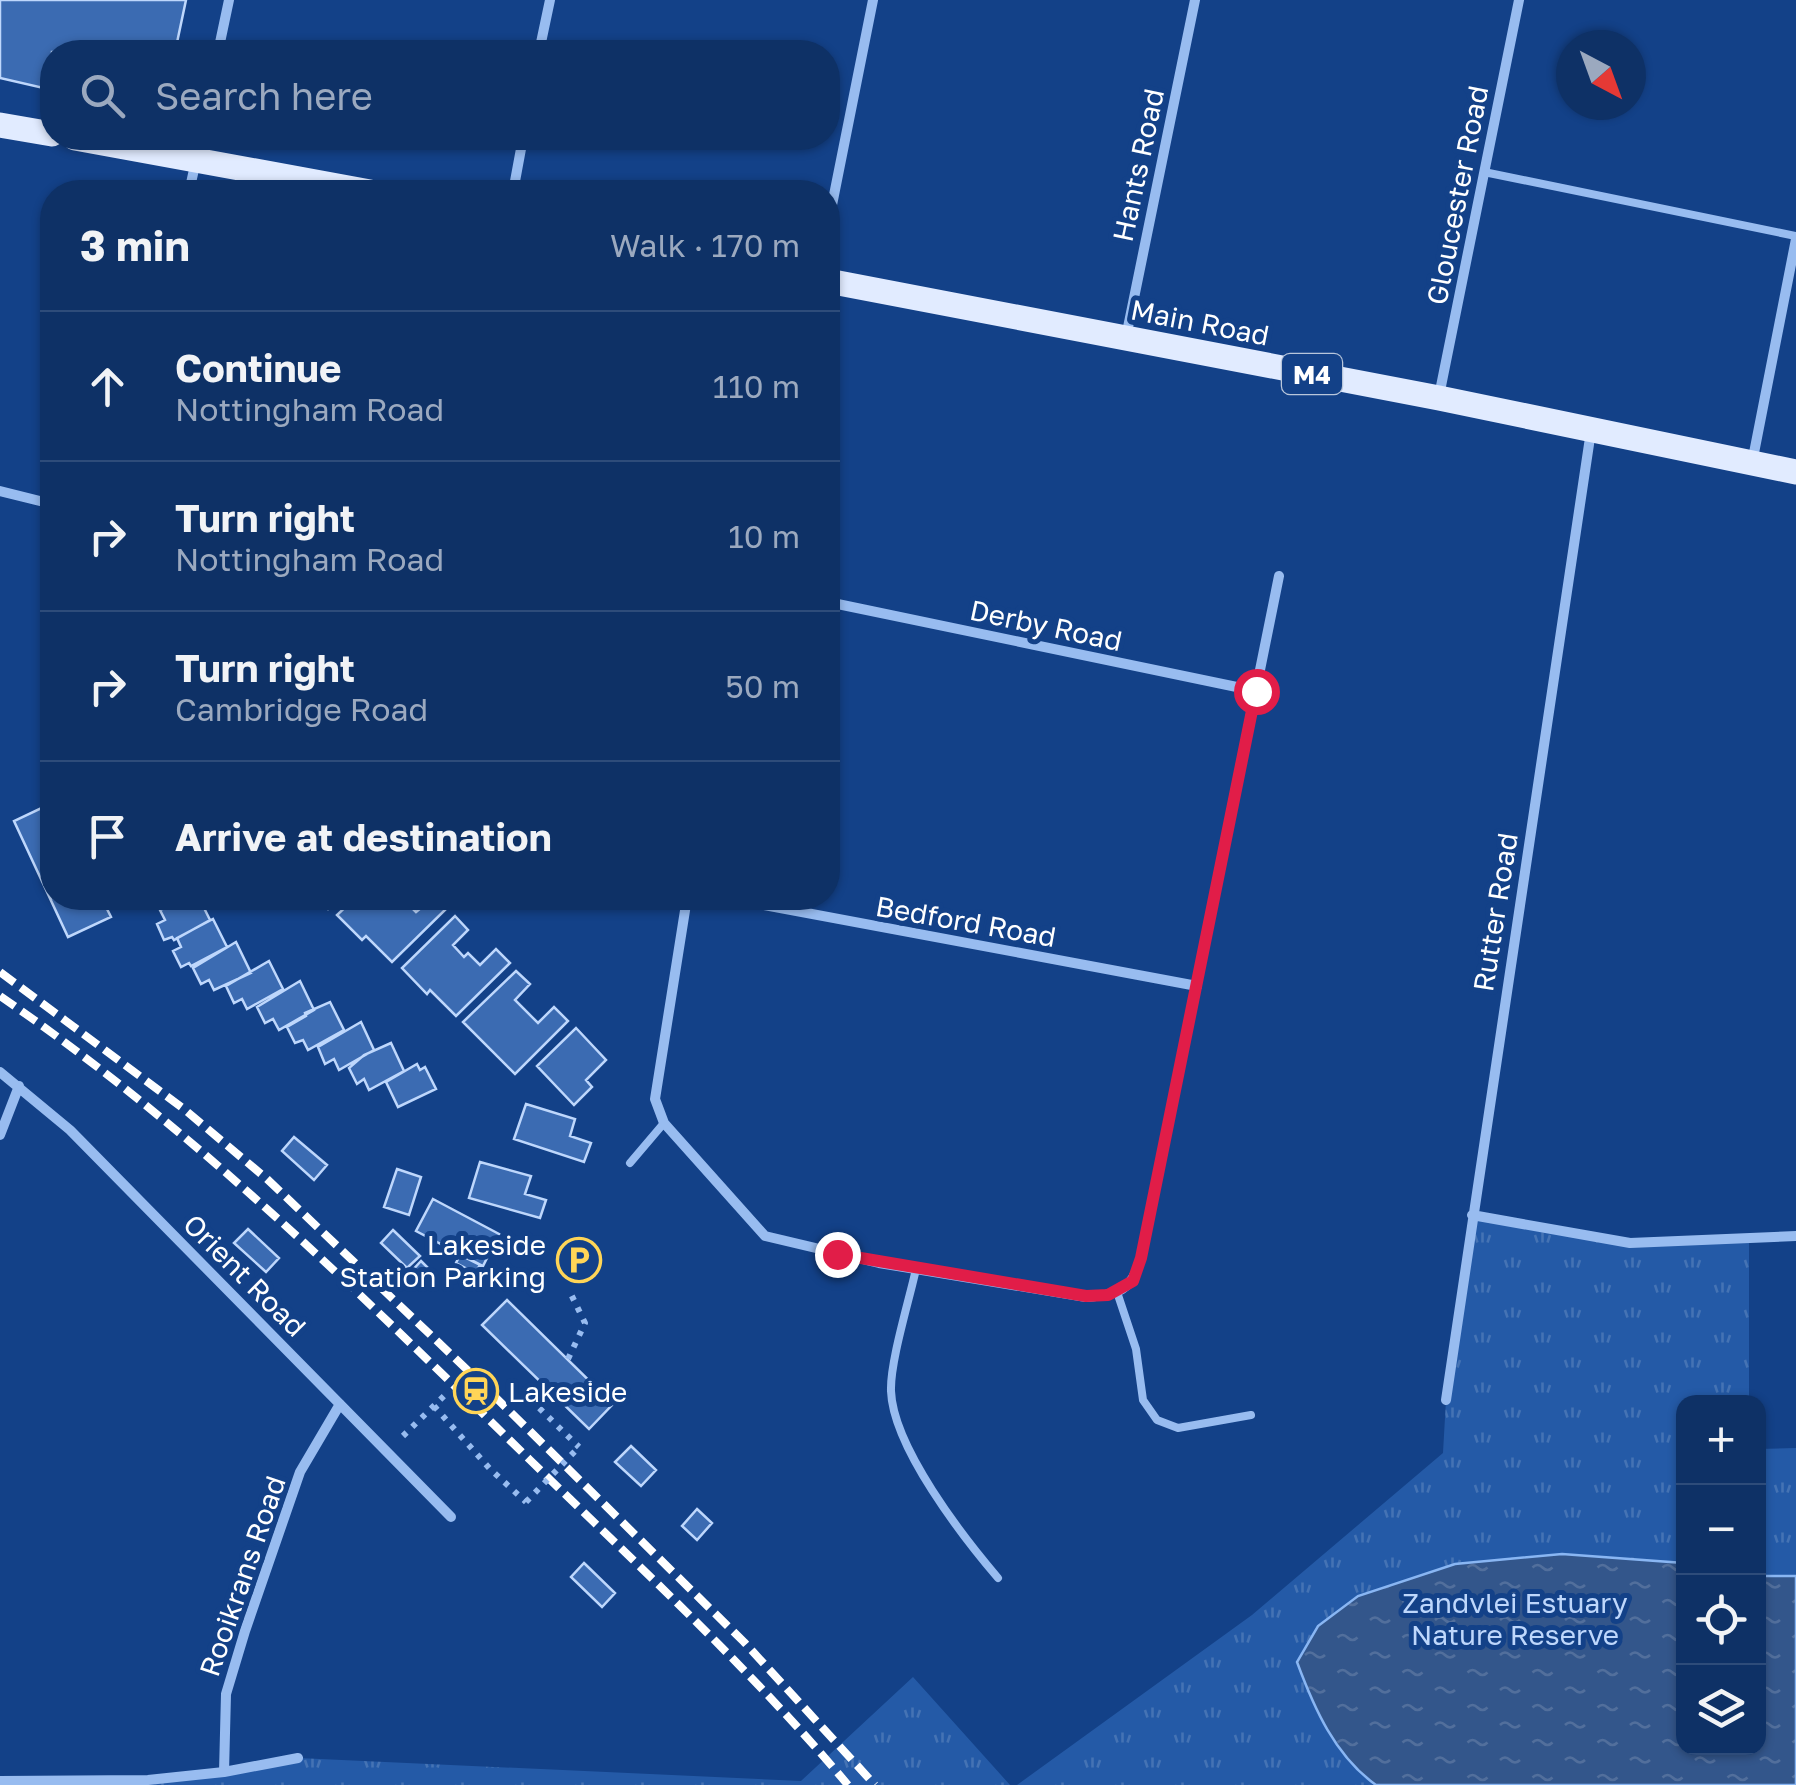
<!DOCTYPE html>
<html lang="en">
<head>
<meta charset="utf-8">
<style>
	body { margin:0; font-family:"Golos Text",sans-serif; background:#17396c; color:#f1f3f6 }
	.controls { position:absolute; right:30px; bottom:30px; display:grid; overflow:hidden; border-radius:20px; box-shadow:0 2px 8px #0004 }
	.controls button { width:90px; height:90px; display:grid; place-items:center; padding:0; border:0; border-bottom:2px solid #2e4c7a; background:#0e3166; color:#f1f3f6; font:50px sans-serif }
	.compass { position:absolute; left:1556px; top:30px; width:90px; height:90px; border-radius:50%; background:#0e3166; box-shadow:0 2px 8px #0004; rotate:139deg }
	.stop { position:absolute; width:30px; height:30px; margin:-22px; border:8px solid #e11d48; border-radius:50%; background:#fff }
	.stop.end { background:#e11d48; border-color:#fff; box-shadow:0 2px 10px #0008 }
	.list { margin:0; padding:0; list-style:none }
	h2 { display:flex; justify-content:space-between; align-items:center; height:130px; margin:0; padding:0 40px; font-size:42px }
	h2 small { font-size:32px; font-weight:400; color:#9ba9bf }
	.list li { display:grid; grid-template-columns:65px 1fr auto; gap:30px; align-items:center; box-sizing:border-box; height:150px; padding:0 40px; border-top:2px solid #2e4c7a }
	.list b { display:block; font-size:38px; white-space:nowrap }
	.list p { margin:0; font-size:32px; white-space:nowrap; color:#9ba9bf }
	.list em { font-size:32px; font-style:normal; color:#9ba9bf }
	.icon { flex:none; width:55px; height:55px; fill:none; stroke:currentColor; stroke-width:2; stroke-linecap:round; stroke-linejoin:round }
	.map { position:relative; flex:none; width:1796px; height:1785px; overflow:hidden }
	.search { position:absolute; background:#0e3166; box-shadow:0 2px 8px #0004; left:40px; top:40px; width:800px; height:110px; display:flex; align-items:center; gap:25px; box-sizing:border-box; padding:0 35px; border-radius:40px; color:#9ba9bf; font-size:38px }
	.panel { position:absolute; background:#0e3166; box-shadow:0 2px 8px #0004; left:40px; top:180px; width:800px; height:730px; border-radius:40px }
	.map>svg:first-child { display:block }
	.park { fill:url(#park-tufts) }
	.water { fill:url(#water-ripples); stroke:#89b6f3; stroke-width:2.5 }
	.building { fill:#3b6bb2; stroke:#bed7fc; stroke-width:2.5 }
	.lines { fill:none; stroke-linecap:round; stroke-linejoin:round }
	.path { stroke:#98bcf0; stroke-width:6; stroke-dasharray:5 8; stroke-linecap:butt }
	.lane { stroke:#98bcf0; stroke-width:8 }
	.street { stroke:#98bcf0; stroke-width:10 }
	.primary { stroke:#e1ebff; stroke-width:25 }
	.rail { stroke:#fff; stroke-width:8; stroke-dasharray:18 8; stroke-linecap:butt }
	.path-bridge { stroke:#98bcf0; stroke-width:6; stroke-dasharray:5 8; stroke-linecap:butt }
	.route { stroke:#e11d48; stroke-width:12 }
	.labels { text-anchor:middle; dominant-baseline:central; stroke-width:10; stroke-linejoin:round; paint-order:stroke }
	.shield { fill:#134188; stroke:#b8c6db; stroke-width:2.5 }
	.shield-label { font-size:25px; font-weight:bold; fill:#fff }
	.street-label { font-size:28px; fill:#fff; stroke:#134188 }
	.poi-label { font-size:28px; fill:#fff; stroke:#134188; text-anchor:end }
	.park-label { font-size:28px; fill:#bed7fc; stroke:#134188 }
</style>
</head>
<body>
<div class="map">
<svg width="1796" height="1785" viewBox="0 0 1796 1785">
	<defs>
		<pattern id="park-tufts" width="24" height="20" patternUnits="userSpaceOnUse" patternTransform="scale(2.5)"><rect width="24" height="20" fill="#245aa7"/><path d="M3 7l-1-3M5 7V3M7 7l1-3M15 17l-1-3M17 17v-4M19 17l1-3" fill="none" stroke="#4573b4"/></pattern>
		<pattern id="water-ripples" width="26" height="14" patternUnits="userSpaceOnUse" patternTransform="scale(2.5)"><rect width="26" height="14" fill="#33568b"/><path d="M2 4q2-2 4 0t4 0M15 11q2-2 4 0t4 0" fill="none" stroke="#526f9c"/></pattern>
	</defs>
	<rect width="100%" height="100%" fill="#134188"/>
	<!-- park -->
	<path class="park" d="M 1472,1215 L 1630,1243 L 1749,1238 L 1749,1402 L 1684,1402 L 1684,1748 L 1758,1748 L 1759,1449 L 1796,1448 L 1796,1785 L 1017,1785 L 1252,1615 L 1443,1453 L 1446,1400 Z
		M 913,1677 L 1010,1785 L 0,1785 L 148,1780 L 298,1758 L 801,1781 Z"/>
	<!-- water -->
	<path class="water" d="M 1562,1554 L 1683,1563 L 1684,1748 L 1758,1748 L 1759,1576 L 1796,1576 L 1796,1785 L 1376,1785 C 1335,1756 1314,1708 1297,1662 L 1318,1626 L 1358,1596 L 1455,1564 Z"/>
	<!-- building -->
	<path class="building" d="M 0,0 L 186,0 L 175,52 L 52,52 L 52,90 L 0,78 Z
		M 50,804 L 52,898 L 94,898 L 97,904 L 103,901 L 111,917 L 68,937 L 14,821 Z
		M 185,898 L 199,898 L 210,920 L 174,940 L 172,937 L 164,940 L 157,924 L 165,920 L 160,910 Z
		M 317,898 L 339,898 L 328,909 Z
		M 355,898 L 393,898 L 399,903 L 403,899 L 416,912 L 433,898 L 445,910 L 392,962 L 366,936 L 362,940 L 337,915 Z
		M 455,916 L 468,930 L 453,945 L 464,957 L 468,953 L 480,965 L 496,949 L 510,963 L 456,1016 L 430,990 L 427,994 L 402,968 Z
		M 213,919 L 227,947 L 191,966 L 189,963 L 181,967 L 173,951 L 181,947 L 177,938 Z
		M 236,942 L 251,973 L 214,990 L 209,980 L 201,984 L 193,968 Z
		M 269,961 L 283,989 L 247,1009 L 242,999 L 234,1003 L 226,986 Z
		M 516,971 L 530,984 L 515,1000 L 538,1023 L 554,1007 L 568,1021 L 515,1074 L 463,1022 Z
		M 300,981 L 314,1010 L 279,1030 L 273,1019 L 265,1023 L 257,1007 Z
		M 330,1002 L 344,1030 L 308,1050 L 303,1040 L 295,1043 L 287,1027 L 306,1016 L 305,1013 Z
		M 361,1022 L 374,1050 L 339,1070 L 334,1059 L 325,1064 L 318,1047 Z
		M 576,1028 L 606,1060 L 586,1080 L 592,1087 L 574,1105 L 537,1066 Z
		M 391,1043 L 404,1071 L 369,1090 L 364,1079 L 357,1084 L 349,1068 L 364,1055 Z
		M 417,1064 L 420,1070 L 425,1067 L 436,1089 L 398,1107 L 386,1082 Z
		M 526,1104 L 575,1119 L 570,1136 L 591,1143 L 584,1162 L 514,1139 Z
		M 294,1137 L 327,1165 L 314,1180 L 282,1151 Z
		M 480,1162 L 531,1176 L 525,1194 L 546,1200 L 540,1218 L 469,1198 Z
		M 397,1169 L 421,1177 L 409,1215 L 384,1207 Z
		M 433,1199 L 499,1234 L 483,1266 L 416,1231 Z
		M 248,1229 L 279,1258 L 266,1272 L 234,1243 Z
		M 393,1230 L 420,1256 L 407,1268 L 381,1243 Z
		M 460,1255 L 480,1265 L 475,1273 L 456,1263 Z
		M 421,1261 L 434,1274 L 422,1286 L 409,1274 Z
		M 507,1300 L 613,1404 L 589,1429 L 482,1325 Z
		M 631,1446 L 656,1470 L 641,1486 L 615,1462 Z
		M 697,1509 L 712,1523 L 697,1540 L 682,1526 Z
		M 584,1563 L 615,1593 L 602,1607 L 571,1577 Z"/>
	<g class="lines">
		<!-- path -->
		<path class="path" d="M 568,1359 L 585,1323 L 569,1290
			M 530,1399 L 579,1447
			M 434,1406 L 490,1469 L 526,1502
			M 403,1436 L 445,1395"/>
		<!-- lane -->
		<path class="lane" d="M 1484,172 L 1796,236
			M 630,1163 L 664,1123
			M 916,1269 C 909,1301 890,1362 891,1391 C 893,1447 963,1537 998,1578
			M 1117,1292 L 1136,1349 L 1143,1400 L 1157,1420 L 1178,1428 L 1251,1415"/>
		<!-- street -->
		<path class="street" d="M 218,52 L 229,0
			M 539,52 L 550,0
			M 189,192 L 201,138
			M 513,192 L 523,138
			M 828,225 L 873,0
			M 1126,337 L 1195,0
			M 1439,396 L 1519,0
			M 1752,463 L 1796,239
			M 0,491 L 52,504
			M 828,602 L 1256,691
			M 687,898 L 655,1099 L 664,1123 L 765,1236 L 879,1263 L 1086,1297 C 1118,1295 1132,1291 1141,1258 L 1279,576
			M 727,898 L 1197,986
			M 0,1072 L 70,1130 L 451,1517
			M 0,1135 L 19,1086
			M 1472,1215 L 1630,1243 L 1796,1236
			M 1446,1400 L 1591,431
			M 224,1772 L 226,1694 L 245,1631 L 300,1472 L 340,1404
			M 0,1781 L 148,1780 L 224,1772 L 298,1758"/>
		<!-- primary -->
		<path class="primary" d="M 0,125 L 52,134
			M 75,138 L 370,192
			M 828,281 L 1439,398 L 1796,472"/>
		<!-- rail -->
		<path class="rail" d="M 0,972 L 184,1109 L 267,1179 L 481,1383 L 744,1642 L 875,1785
			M 0,996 C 195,1130 361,1294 530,1460 C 638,1566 751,1669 848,1785"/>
		<!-- path-bridge -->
		<path class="path-bridge" d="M 526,1502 L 579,1447"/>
	</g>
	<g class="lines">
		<!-- route -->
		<path class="route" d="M 837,1254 L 1086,1296 L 1108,1295 L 1133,1281 L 1141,1258 L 1256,691"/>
	</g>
	<!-- icons -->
	<defs>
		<symbol id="parking-ring" viewBox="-11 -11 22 22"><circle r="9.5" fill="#134188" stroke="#ffd557" stroke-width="1.5"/><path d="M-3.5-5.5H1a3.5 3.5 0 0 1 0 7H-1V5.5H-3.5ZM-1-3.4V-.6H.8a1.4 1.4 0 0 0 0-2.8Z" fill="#ffd557"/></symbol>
		<symbol id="station-ring" viewBox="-11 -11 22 22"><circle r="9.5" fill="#134188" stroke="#ffd557" stroke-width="1.5"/><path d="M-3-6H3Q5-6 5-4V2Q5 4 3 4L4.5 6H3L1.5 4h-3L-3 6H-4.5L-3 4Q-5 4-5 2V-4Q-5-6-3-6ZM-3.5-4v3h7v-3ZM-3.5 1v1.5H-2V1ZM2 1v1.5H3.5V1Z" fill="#ffd557"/></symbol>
	</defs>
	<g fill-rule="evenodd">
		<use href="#parking-ring" x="554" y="1235" width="50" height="50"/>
		<use href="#station-ring" x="451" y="1366" width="50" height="50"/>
	</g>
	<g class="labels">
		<!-- shield labels -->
		<rect class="shield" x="1282" y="354" width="60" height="40" rx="8"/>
		<g class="shield-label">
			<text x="1312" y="374">M4</text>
		</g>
		<!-- street labels -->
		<g class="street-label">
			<text transform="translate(1138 165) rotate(-78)">Hants Road</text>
			<text transform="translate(1457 195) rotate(-79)">Gloucester Road</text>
			<text transform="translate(1200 322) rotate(11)">Main Road</text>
			<text transform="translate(1046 625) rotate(12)">Derby Road</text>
			<text transform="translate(1495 912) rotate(-81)">Rutter Road</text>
			<text transform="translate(966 921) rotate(10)">Bedford Road</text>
			<text transform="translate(245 1275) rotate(45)">Orient Road</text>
			<text transform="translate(242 1576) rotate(-71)">Rooikrans Road</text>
		</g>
		<!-- poi labels -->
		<g class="poi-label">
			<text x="546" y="1244">Lakeside<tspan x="546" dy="32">Station Parking</tspan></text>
			<text x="508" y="1391" text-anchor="start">Lakeside</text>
		</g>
		<!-- park labels -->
		<g class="park-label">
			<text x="1515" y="1602">Zandvlei Estuary<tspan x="1515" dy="32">Nature Reserve</tspan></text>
		</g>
	</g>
</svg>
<div class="controls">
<button>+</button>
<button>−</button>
<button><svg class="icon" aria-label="locate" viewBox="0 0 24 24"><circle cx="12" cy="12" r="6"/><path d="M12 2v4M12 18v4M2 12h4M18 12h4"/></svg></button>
<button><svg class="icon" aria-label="layers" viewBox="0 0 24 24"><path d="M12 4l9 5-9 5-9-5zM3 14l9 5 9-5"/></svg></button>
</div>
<svg class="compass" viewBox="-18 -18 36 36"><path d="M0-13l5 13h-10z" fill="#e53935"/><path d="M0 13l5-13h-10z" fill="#9ba9bf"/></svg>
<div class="stop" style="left:1256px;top:691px"></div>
<div class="stop end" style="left:837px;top:1254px"></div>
<div class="search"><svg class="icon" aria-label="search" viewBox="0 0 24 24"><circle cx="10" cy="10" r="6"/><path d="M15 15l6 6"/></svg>Search here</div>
<section class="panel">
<h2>3 min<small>Walk · 170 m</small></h2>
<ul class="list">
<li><svg class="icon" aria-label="ahead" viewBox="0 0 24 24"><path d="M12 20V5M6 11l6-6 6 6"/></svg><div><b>Continue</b><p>Nottingham Road</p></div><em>110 m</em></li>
<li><svg class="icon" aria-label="right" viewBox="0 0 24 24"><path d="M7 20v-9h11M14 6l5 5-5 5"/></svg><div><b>Turn right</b><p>Nottingham Road</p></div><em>10 m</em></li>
<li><svg class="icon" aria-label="right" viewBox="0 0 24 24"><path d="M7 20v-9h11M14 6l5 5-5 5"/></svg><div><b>Turn right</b><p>Cambridge Road</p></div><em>50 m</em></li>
<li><svg class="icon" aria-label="arrive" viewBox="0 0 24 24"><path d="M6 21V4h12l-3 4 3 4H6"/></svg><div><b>Arrive at destination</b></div></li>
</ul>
</section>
</div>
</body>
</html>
